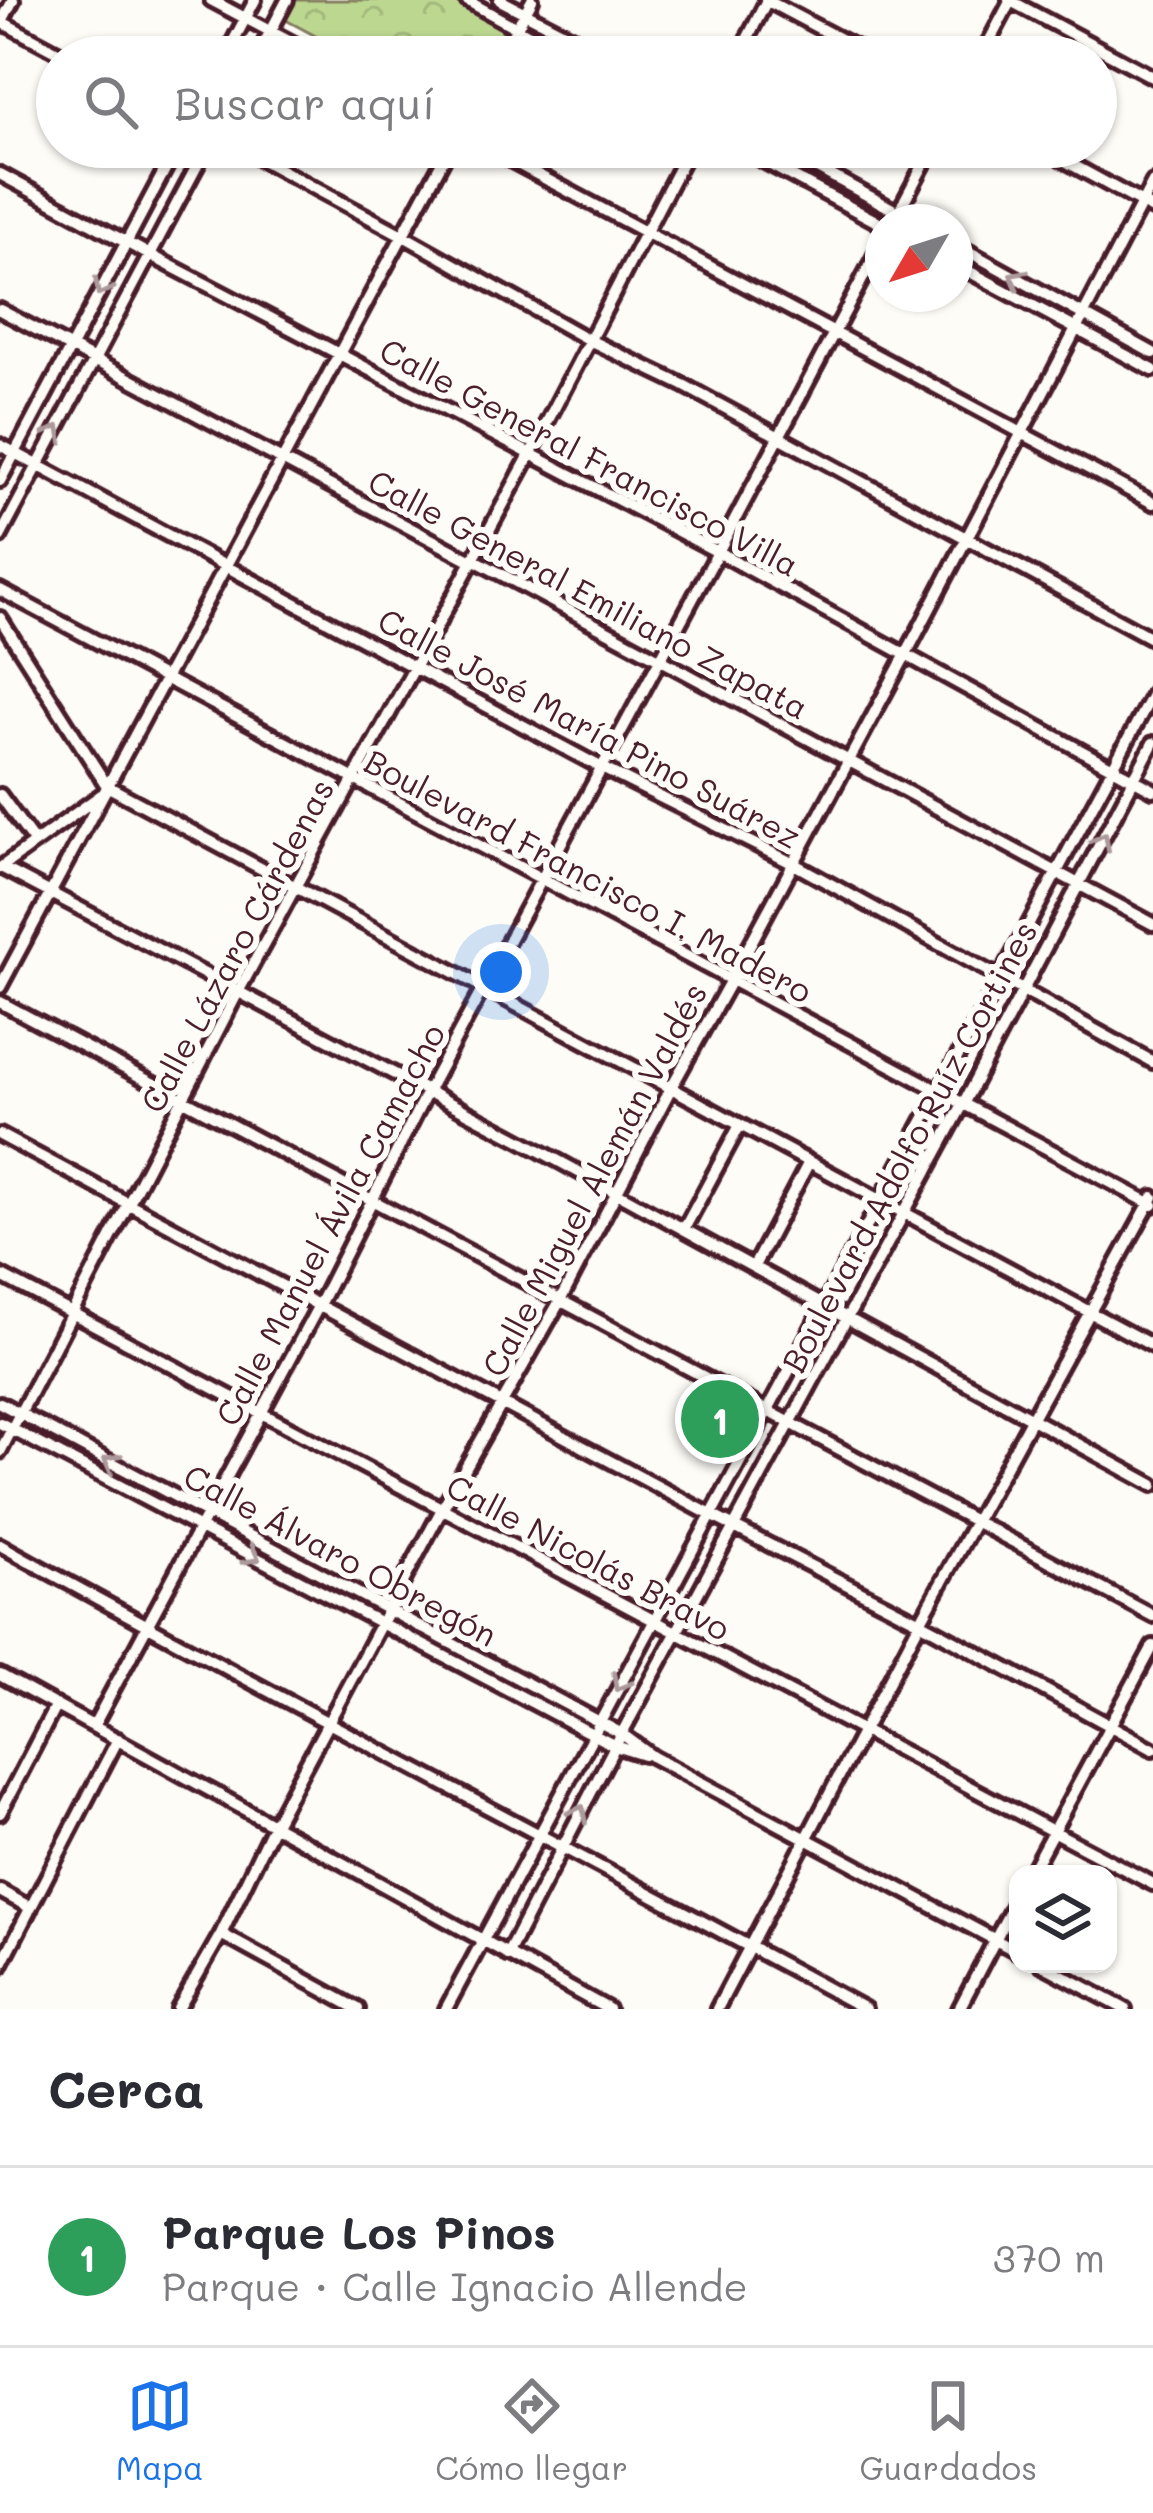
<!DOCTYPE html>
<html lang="es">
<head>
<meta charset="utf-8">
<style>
	body { margin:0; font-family:Mali,sans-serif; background:#f2f2f3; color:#2b2b33 }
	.controls { position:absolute; right:36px; bottom:36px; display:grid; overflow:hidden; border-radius:24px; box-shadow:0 3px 9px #0004 }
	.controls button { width:108px; height:108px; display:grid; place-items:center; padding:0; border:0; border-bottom:3px solid #e1e1e2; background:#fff; color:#2b2b33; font:60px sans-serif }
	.compass { position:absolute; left:865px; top:204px; width:108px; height:108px; border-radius:50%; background:#fff; box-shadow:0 3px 9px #0004; rotate:231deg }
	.you { position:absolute; left:501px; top:972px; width:42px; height:42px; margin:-30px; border:9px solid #fff; border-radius:50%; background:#1a73e8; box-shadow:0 0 0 18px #1a73e833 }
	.badge { display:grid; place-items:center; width:78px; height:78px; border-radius:50%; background:#1a73e8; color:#fff; font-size:39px; font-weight:700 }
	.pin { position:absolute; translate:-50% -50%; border:6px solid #fff; box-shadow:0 3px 12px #0006 }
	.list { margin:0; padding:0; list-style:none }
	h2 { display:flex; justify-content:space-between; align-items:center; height:156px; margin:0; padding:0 48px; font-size:51px }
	h2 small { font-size:39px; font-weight:400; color:#7c7c81 }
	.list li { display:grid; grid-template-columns:78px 1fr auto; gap:36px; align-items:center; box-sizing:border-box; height:180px; padding:0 48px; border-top:3px solid #e1e1e2 }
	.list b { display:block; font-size:45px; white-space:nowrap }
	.list p { margin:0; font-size:39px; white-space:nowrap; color:#7c7c81 }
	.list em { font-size:39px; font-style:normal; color:#7c7c81 }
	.icon { flex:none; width:66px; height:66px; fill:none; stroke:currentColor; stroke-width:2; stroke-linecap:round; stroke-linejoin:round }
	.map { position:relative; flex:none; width:1153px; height:2009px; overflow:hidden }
	.search { position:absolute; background:#fff; box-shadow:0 3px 9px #0004; left:36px; right:36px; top:36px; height:132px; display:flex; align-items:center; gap:30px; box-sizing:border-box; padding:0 42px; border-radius:66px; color:#7c7c81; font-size:45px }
	.sheet { height:336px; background:#fff }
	nav { display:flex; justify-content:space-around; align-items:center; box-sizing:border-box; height:168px; border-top:3px solid #e1e1e2; background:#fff; font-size:33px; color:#7c7c81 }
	nav a { display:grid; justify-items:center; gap:6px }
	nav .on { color:#1a73e8 }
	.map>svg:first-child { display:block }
	.park { fill:url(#park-crowns); stroke:#837c5e; stroke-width:3 }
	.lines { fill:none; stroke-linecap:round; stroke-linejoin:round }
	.minor-casing { stroke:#4a1f2b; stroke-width:20 }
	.minor { stroke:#fdfcf7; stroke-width:10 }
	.oneway { stroke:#ac999b }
	.labels { text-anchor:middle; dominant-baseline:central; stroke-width:12; stroke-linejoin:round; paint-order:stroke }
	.street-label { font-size:33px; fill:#4a1f2b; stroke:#fdfcf7 }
</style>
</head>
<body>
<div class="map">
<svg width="1153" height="2009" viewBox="0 0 1153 2009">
	<defs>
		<pattern id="park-crowns" width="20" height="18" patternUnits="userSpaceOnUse" patternTransform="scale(3)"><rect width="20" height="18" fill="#bcd890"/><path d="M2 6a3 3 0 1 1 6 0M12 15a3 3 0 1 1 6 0" fill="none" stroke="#a3b97c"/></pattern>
	</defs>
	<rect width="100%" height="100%" fill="#fdfcf7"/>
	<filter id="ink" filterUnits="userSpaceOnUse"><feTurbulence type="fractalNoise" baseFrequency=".00833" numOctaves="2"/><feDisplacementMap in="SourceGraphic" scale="24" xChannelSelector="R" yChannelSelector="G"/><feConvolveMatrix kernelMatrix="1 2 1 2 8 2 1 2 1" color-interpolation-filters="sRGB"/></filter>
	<g filter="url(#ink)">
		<!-- park -->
		<path class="park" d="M 292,0 L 460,0 L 506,25 L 489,57 L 355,57 L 282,18 Z
			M 706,1386 L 756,1412 L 733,1454 L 684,1426 Z"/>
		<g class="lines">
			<defs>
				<path id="minor" d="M 211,0 L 319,57
					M 466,0 L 569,57
					M 500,0 L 610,57
					M 766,0 L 874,57
					M 1009,0 L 1153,77
					M 0,21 L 67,57
					M 0,25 L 13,0
					M 225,57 L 255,0
					M 257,57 L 287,0
					M 501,57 L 532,0
					M 738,57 L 767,0
					M 981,57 L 1011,0
					M 238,147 L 402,235 L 587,339 L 683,385 L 1153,639
					M 486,147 L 1153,503
					M 737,147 L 883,225
					M 779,147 L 916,222
					M 1040,147 L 1153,209
					M 0,174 L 148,254 L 718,552 L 1153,790
					M 893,222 L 933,147
					M 955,244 L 1153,353
					M 955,264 L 1153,370
					M 0,310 L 472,561 L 473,559 L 1153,924
					M 0,445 L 602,768 L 794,864 L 1153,1062
					M 0,481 L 177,147
					M 0,537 L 207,147
					M 0,590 L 1153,1205
					M 0,618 L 107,786 L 1153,1346
					M 0,795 L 35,843
					M 1,867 L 520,1140 L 1153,1485
					M 0,868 L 101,795
					M 0,987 L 450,147
					M 0,1002 L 1153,1616
					M 0,1135 L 711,1515 L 920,1622 L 1153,1749
					M 684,1229 L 740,1125
					M 754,1266 L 809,1162
					M 0,1275 L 1153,1884
					M 0,1403 L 622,1734 L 653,1757 L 1018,1952
					M 0,1423 L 615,1746 L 644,1755
					M 0,1452 L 238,992 L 531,453 L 690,147
					M 0,1545 C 286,1704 578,1853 865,2009
					M 0,1675 L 608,2009
					M 94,1725 L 319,1305 L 427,1092 L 718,552 L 883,240
					M 0,1813 L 56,1705
					M 1030,1874 L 1153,1646
					M 0,1891 L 31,1908
					M 221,1934 L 358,2009
					M 507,1955 L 615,1746 L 962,1106 L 1153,743
					M 1041,1964 L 1125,2009
					M 0,1967 L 118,1739
					M 178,2009 L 221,1934 L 273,1826 L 442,1509 L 561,1299 L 671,1088 L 731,980 L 905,656 L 1153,182
					M 446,2009 L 1153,693
					M 717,2009 L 920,1622 L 1153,1197
					M 959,2009 L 1018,1896"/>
			</defs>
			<!-- minor casing -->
			<use href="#minor" class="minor-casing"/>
			<!-- minor -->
			<use href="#minor" class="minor"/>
		</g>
		<!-- one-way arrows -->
		<defs><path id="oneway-chevron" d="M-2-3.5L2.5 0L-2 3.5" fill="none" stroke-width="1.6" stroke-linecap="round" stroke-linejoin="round" transform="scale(3)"/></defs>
		<g class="oneway">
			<use href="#oneway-chevron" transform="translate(1017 278) rotate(-151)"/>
			<use href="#oneway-chevron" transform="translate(102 288) rotate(117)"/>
			<use href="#oneway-chevron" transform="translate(55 433) rotate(-63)"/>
			<use href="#oneway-chevron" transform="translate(1102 841) rotate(-63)"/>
			<use href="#oneway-chevron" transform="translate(111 1462) rotate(-152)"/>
			<use href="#oneway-chevron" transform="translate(252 1556) rotate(28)"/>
			<use href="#oneway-chevron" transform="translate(620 1683) rotate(119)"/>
			<use href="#oneway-chevron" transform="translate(579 1813) rotate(-62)"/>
		</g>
	</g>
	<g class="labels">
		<!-- street labels -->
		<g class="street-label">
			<text transform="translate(590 456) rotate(28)">Calle General Francisco Villa</text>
			<text transform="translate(589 593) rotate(28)">Calle General Emiliano Zapata</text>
			<text transform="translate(590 727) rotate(28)">Calle José María Pino Suárez</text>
			<text transform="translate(589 875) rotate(28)">Boulevard Francisco I. Madero</text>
			<text transform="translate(236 945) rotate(-62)">Calle Lázaro Cárdenas</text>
			<text transform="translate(908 1146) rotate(-62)">Boulevard Adolfo Ruíz Cortines</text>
			<text transform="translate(593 1179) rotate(-62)">Calle Miguel Alemán Valdés</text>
			<text transform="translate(329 1224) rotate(-62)">Calle Manuel Ávila Camacho</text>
			<text transform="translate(341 1554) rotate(28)">Calle Álvaro Obregón</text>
			<text transform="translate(589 1556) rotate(28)">Calle Nicolás Bravo</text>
		</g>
	</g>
</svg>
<div class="controls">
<button><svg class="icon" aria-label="layers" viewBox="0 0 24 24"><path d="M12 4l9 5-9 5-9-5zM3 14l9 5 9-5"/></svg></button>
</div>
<svg class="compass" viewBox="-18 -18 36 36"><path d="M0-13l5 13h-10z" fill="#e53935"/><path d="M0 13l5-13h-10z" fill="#7c7c81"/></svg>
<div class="you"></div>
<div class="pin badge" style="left:720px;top:1419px;background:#2e9e5b">1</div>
<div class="search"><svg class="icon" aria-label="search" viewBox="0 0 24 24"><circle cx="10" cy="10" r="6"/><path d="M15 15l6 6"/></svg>Buscar aquí</div>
</div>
<section class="sheet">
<h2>Cerca<small></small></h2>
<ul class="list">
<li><span class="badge" style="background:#2e9e5b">1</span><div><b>Parque Los Pinos</b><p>Parque · Calle Ignacio Allende</p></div><em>370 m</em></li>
</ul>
</section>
<nav>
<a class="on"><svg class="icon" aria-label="map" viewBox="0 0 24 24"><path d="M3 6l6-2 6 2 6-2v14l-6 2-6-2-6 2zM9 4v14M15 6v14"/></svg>Mapa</a>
<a><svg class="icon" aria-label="directions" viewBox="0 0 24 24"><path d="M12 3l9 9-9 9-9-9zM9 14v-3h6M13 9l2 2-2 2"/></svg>Cómo llegar</a>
<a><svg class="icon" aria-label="saved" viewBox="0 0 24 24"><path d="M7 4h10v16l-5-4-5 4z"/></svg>Guardados</a>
</nav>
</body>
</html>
